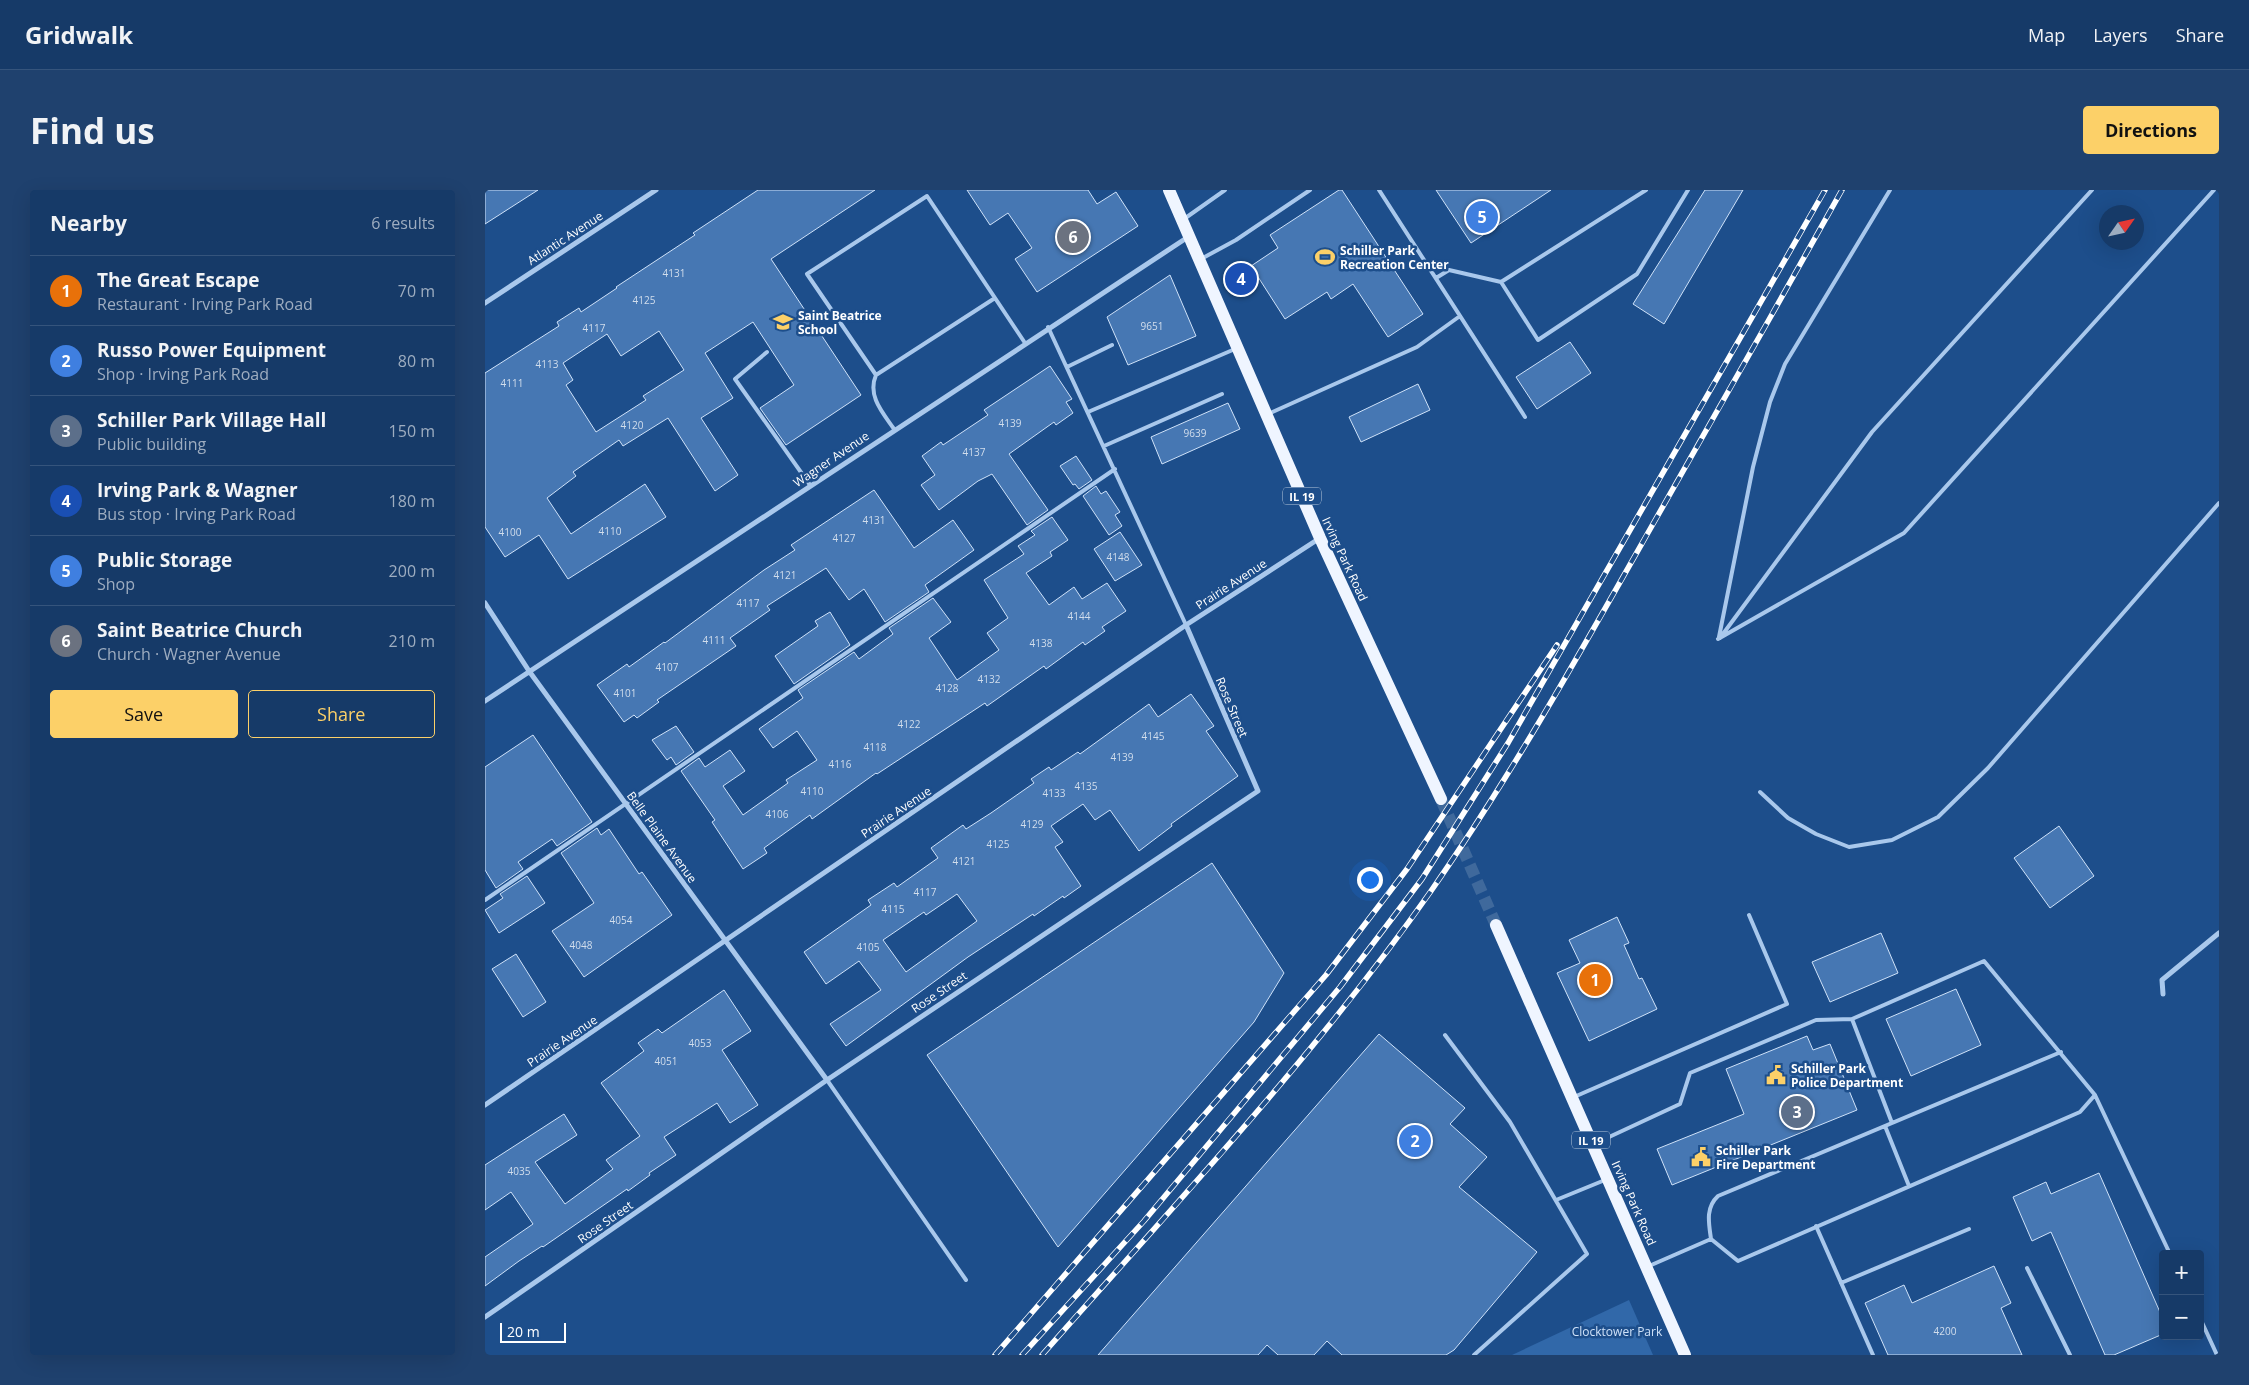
<!DOCTYPE html>
<html lang="en">
<head>
<meta charset="utf-8">
<style>
	body { margin:0; font-family:"Open Sans",sans-serif; background:#1f416e; color:#f1f3f6 }
	.controls { position:absolute; right:15px; bottom:15px; display:grid; overflow:hidden; border-radius:5px; box-shadow:0 5px 20px #0002 }
	.controls button { width:45px; height:45px; display:grid; place-items:center; padding:0; border:0; border-bottom:1px solid #35547c; background:#163a68; color:#f1f3f6; font:25px sans-serif }
	.compass { position:absolute; left:1614px; top:15px; width:45px; height:45px; border-radius:50%; background:#163a68; box-shadow:0 5px 20px #0002; rotate:56deg }
	.scale { position:absolute; left:15px; bottom:12px; width:66px; box-sizing:border-box; padding-left:5px; border:2px solid #fff; border-top:0; font-size:14px; line-height:18px; white-space:nowrap; color:#fff; -webkit-text-stroke:4px #1d4e8b; paint-order:stroke }
	.you { position:absolute; left:884px; top:689px; width:18px; height:18px; margin:-12px; border:4px solid #fff; border-radius:50%; background:#1a73e8; box-shadow:0 0 0 8px #1a73e833 }
	.badge { display:grid; place-items:center; width:32px; height:32px; border-radius:50%; background:#fcd068; color:#fff; font-size:16px; font-weight:700 }
	.pin { position:absolute; translate:-50% -50%; border:2px solid #fff; box-shadow:0 1px 5px #0006 }
	.list { margin:0; padding:0; list-style:none }
	h2 { display:flex; justify-content:space-between; align-items:center; height:65px; margin:0; padding:0 20px; font-size:21px }
	h2 small { font-size:16px; font-weight:400; color:#9eadc0 }
	.list li { display:grid; grid-template-columns:32px 1fr auto; gap:15px; align-items:center; box-sizing:border-box; height:70px; padding:0 20px; border-top:1px solid #35547c }
	.list b { display:block; font-size:19px; white-space:nowrap }
	.list p { margin:0; font-size:16px; white-space:nowrap; color:#9eadc0 }
	.list em { font-size:16px; font-style:normal; color:#9eadc0 }
	.actions { display:flex; gap:10px; padding:15px 20px }
	.actions a { flex:1; padding:11px 0; border:1px solid #fcd068; border-radius:5px; text-align:center; font-size:18px; color:#fcd068 }
	.actions .main { background:#fcd068; color:#111 }
	.map { position:relative; flex:none; width:1734px; height:1165px; overflow:hidden; border-radius:5px }
	header { display:flex; align-items:center; gap:30px; box-sizing:border-box; height:70px; padding:0 25px; background:#163a68; border-bottom:1px solid #35547c }
	header strong { font-size:24px }
	nav { display:flex; gap:28px; margin-inline-start:auto; font-size:18px }
	.intro { display:flex; align-items:center; justify-content:space-between; box-sizing:border-box; height:120px; padding:0 30px }
	h1 { margin:0; font-size:35px }
	.button { padding:12px 22px; border-radius:5px; background:#fcd068; color:#111; font-size:18px; font-weight:700 }
	main { display:flex; gap:30px; padding:0 30px }
	aside { flex:1; background:#163a68; border-radius:5px; box-shadow:0 5px 20px #0002 }
	.map>svg:first-child { display:block }
	.green { fill:#3168a9 }
	.building { fill:#4677b3; stroke:#cfe2f9; fill-rule:evenodd }
	.lines { fill:none; stroke-linecap:round; stroke-linejoin:round }
	.primary-tunnel { stroke:#3f699c; stroke-width:12; stroke-dasharray:12 6; stroke-linecap:butt }
	.service { stroke:#a9c8ec; stroke-width:4 }
	.minor { stroke:#a9c8ec; stroke-width:5 }
	.primary { stroke:#eff5ff; stroke-width:12 }
	.rail-casing { stroke:#fff; stroke-width:5.5 }
	.rail { stroke:#1d4e8b; stroke-width:4; stroke-dasharray:11; stroke-linecap:butt }
	.labels { text-anchor:middle; dominant-baseline:central; stroke-width:5; stroke-linejoin:round; paint-order:stroke }
	.number-label { font-size:10px; fill:#d1ddec }
	.shield { fill:#1d4e8b; stroke:#bbcadc; stroke-width:1 }
	.shield-label { font-size:11px; font-weight:bold; fill:#fff }
	.street-label { font-size:12px; fill:#fff; stroke:#1d4e8b }
	.poi-label { font-size:12px; font-weight:bold; fill:#fff; stroke:#1d4e8b; text-anchor:start }
	.park-label { font-size:12px; fill:#cfe2f9; stroke:#1d4e8b }
</style>
</head>
<body>
<header>
<strong>Gridwalk</strong>
<nav><a>Map</a><a>Layers</a><a>Share</a></nav>
</header>
<div class="intro"><h1>Find us</h1><a class="button">Directions</a></div>
<main>
<aside>
<h2>Nearby<small>6 results</small></h2>
<ul class="list">
<li><span class="badge" style="background:#e8710a">1</span><div><b>The Great Escape</b><p>Restaurant · Irving Park Road</p></div><em>70 m</em></li>
<li><span class="badge" style="background:#3f7fe0">2</span><div><b>Russo Power Equipment</b><p>Shop · Irving Park Road</p></div><em>80 m</em></li>
<li><span class="badge" style="background:#5c6f8a">3</span><div><b>Schiller Park Village Hall</b><p>Public building</p></div><em>150 m</em></li>
<li><span class="badge" style="background:#1a4fb4">4</span><div><b>Irving Park &amp; Wagner</b><p>Bus stop · Irving Park Road</p></div><em>180 m</em></li>
<li><span class="badge" style="background:#3f7fe0">5</span><div><b>Public Storage</b><p>Shop</p></div><em>200 m</em></li>
<li><span class="badge" style="background:#6b7280">6</span><div><b>Saint Beatrice Church</b><p>Church · Wagner Avenue</p></div><em>210 m</em></li>
</ul>
<div class="actions"><a class="main">Save</a><a>Share</a></div>
</aside>
<div class="map">
<svg width="1734" height="1165" viewBox="0 0 1734 1165">
	<rect width="100%" height="100%" fill="#1d4e8b"/>
	<!-- green -->
	<path class="green" d="M 1144,1110 L 1168,1165 L 1027,1165 Z"/>
	<!-- building -->
	<path class="building" d="M 0,0 L 53,0 L 0,34 Z
		M 273,0 L 390,0 L 286,69 L 376,205 L 301,255 L 275,218 L 309,195 L 268,132 L 220,163 L 248,208 L 216,228 L 253,285 L 230,301 L 183,228 L 138,256 L 134,250 L 88,282 L 91,286 L 62,308 L 86,344 L 160,294 L 181,327 L 83,389 L 54,345 L 20,367 L 0,337 L 0,183 L 74,136 L 72,132 L 94,118 L 96,122 L 132,98 L 131,97 L 210,45 L 208,43 ZM 174,141 L 199,180 L 158,206 L 161,210 L 111,242 L 81,195 L 88,190 L 78,173 L 122,144 L 136,166 Z
		M 482,0 L 603,0 L 612,14 L 631,2 L 653,36 L 552,102 L 530,69 L 547,58 L 523,23 L 505,35 Z
		M 854,0 L 857,0 L 938,124 L 903,147 L 868,94 L 846,109 L 842,102 L 800,129 L 766,76 L 793,58 L 785,45 Z
		M 951,0 L 1066,0 L 986,53 Z
		M 1220,0 L 1258,0 L 1179,134 L 1148,114 Z
		M 685,85 L 711,146 L 643,175 L 622,127 Z
		M 1085,152 L 1106,183 L 1052,219 L 1031,187 Z
		M 565,176 L 587,209 L 581,212 L 588,223 L 571,235 L 569,232 L 524,264 L 563,320 L 542,335 L 507,284 L 493,291 L 454,320 L 436,295 L 450,285 L 437,266 L 456,252 L 458,255 L 503,225 L 499,220 Z
		M 933,194 L 945,220 L 876,252 L 864,227 Z
		M 743,213 L 755,239 L 677,274 L 666,247 Z
		M 591,266 L 607,290 L 594,299 L 590,294 L 588,295 L 575,276 Z
		M 611,296 L 616,304 L 621,301 L 635,322 L 630,325 L 637,336 L 624,345 L 598,306 Z
		M 389,300 L 429,358 L 468,330 L 489,360 L 440,395 L 444,402 L 400,432 L 379,399 L 364,410 L 341,378 L 282,416 L 285,420 L 245,448 L 251,456 L 172,510 L 174,512 L 152,528 L 149,525 L 139,532 L 112,495 L 142,474 L 144,477 L 179,452 L 180,453 L 279,380 L 310,360 L 306,355 Z
		M 567,327 L 583,350 L 565,362 L 567,366 L 541,383 L 564,415 L 589,397 L 597,409 L 622,393 L 641,421 L 617,437 L 620,441 L 600,455 L 598,452 L 561,479 L 559,476 L 502,516 L 500,513 L 392,584 L 391,583 L 327,629 L 325,625 L 279,658 L 282,663 L 258,679 L 227,632 L 230,630 L 196,581 L 214,568 L 220,577 L 245,560 L 260,581 L 238,596 L 258,625 L 303,593 L 301,590 L 332,570 L 312,541 L 288,558 L 274,539 L 318,508 L 313,500 L 369,462 L 374,469 L 408,444 L 404,438 L 448,408 L 466,432 L 444,448 L 472,490 L 514,460 L 502,443 L 523,428 L 499,390 L 539,364 L 533,356 L 550,345 L 546,341 Z
		M 635,342 L 657,375 L 630,391 L 609,359 Z
		M 345,422 L 365,455 L 309,494 L 290,466 L 333,436 L 330,431 Z
		M 706,504 L 729,536 L 721,541 L 753,586 L 686,634 L 687,636 L 654,661 L 625,620 L 610,630 L 598,614 L 566,636 L 578,652 L 570,657 L 596,696 L 579,708 L 578,706 L 549,726 L 548,724 L 483,767 L 361,856 L 345,834 L 396,800 L 374,771 L 341,794 L 319,762 L 386,715 L 383,710 L 409,693 L 412,697 L 453,668 L 446,658 L 478,635 L 481,639 L 506,623 L 549,593 L 546,589 L 564,577 L 566,580 L 593,562 L 595,564 L 664,514 L 673,527 ZM 472,704 L 492,731 L 421,782 L 398,750 L 439,722 L 441,725 Z
		M 191,536 L 209,562 L 191,575 L 186,567 L 182,570 L 167,550 Z
		M 48,545 L 107,632 L 72,656 L 67,649 L 33,672 L 38,679 L 11,698 L 0,680 L 0,577 Z
		M 1574,636 L 1609,686 L 1565,718 L 1529,668 Z
		M 112,638 L 116,645 L 124,639 L 154,684 L 157,682 L 187,725 L 99,787 L 67,741 L 109,713 L 76,663 Z
		M 727,673 L 799,783 L 769,832 L 573,1057 L 442,865 Z
		M 42,686 L 60,713 L 14,743 L 0,720 L 18,708 L 15,704 Z
		M 1132,727 L 1144,753 L 1139,755 L 1154,789 L 1157,788 L 1172,819 L 1104,851 L 1072,783 L 1095,773 L 1084,750 Z
		M 1396,743 L 1413,783 L 1345,812 L 1327,772 Z
		M 31,764 L 61,812 L 38,827 L 7,779 Z
		M 1471,799 L 1496,855 L 1426,886 L 1401,829 Z
		M 239,800 L 266,841 L 237,860 L 273,915 L 245,933 L 232,913 L 179,947 L 191,965 L 164,983 L 165,985 L 143,1001 L 142,999 L 58,1057 L 57,1056 L 34,1071 L 0,1096 L 0,1067 L 48,1034 L 26,1002 L 0,1020 L 0,975 L 79,924 L 92,945 L 50,972 L 80,1014 L 128,979 L 121,970 L 155,946 L 116,893 L 159,861 L 153,853 L 173,839 L 177,843 Z
		M 894,844 L 980,918 L 965,934 L 1002,967 L 974,997 L 1052,1062 L 969,1160 L 961,1165 L 857,1165 L 842,1151 L 829,1165 L 793,1165 L 782,1155 L 773,1165 L 613,1165 Z
		M 1322,846 L 1328,860 L 1345,854 L 1372,920 L 1187,995 L 1172,959 L 1259,924 L 1241,879 Z
		M 1614,983 L 1678,1129 L 1678,1144 L 1629,1165 L 1620,1165 L 1566,1042 L 1547,1051 L 1528,1007 L 1561,992 L 1566,1004 Z
		M 1509,1076 L 1526,1113 L 1516,1118 L 1537,1165 L 1403,1165 L 1380,1113 L 1419,1095 L 1427,1113 Z"/>
	<g class="lines">
		<!-- primary-tunnel -->
		<path class="primary-tunnel" d="M 956,609 L 1011,735"/>
		<!-- service -->
		<path class="service" d="M 894,0 L 1040,227
			M 1161,0 L 1016,92 L 1053,150 L 1152,84 L 1203,0
			M 699,29 L 740,0
			M 716,69 L 751,50 L 825,0
			M 951,88 L 964,80 L 1016,92
			M 563,137 L 701,435
			M 282,162 L 250,189 L 325,295
			M 582,177 L 627,155
			M 391,185 L 322,84 L 442,6 L 540,153
			M 603,222 L 750,159
			M 783,224 L 932,157 L 975,126
			M 409,239 C 398,223 382,206 391,185 L 510,108
			M 619,256 L 737,204
			M 1234,447 L 1268,277 L 1285,212 L 1300,174 L 1405,0
			M 1235,448 L 1387,242 L 1607,0
			M 1233,449 L 1419,343 L 1729,0
			M 1275,602 L 1303,628 L 1331,644 L 1364,657 L 1407,650 L 1453,627 L 1503,578 L 1734,313
			M 0,710 L 630,279
			M 960,845 L 1025,932 L 1102,1064 L 989,1165
			M 1576,862 L 1233,1006 C 1220,1018 1224,1034 1226,1049 L 1253,1071 L 1595,922 L 1610,905
			M 342,890 L 481,1090
			M 1089,907 L 1302,814 L 1264,725
			M 1407,933 L 1367,829 L 1499,771 L 1610,905 L 1685,1064
			M 1400,936 L 1424,996
			M 1109,954 L 1195,914 L 1205,883 L 1331,830 L 1367,829
			M 1071,1010 L 1120,990
			M 1331,1036 L 1388,1165
			M 1164,1076 L 1226,1049
			M 1542,1078 L 1585,1165
			M 1356,1093 L 1484,1039
			M 1715,1128 L 1732,1165"/>
		<!-- minor -->
		<path class="minor" d="M 0,113 L 171,0
			M 0,413 L 44,481 L 342,890
			M 0,511 L 703,47
			M 1678,804 L 1677,790 L 1734,743
			M 0,915 L 701,435 L 835,348
			M 0,1127 L 342,890 L 773,601 L 701,435"/>
		<!-- primary -->
		<path class="primary" d="M 684,0 L 835,348 L 956,609
			M 1011,735 L 1200,1165"/>
		<defs>
			<path id="rail" d="M 510,1165 L 841,785 L 922,679 L 1072,455
				M 537,1165 L 659,1031 L 855,797 L 937,689 L 1023,553 L 1340,0
				M 557,1165 C 690,1014 830,866 946,701 C 1026,586 1095,463 1164,341 C 1229,227 1293,114 1357,0"/>
		</defs>
		<!-- rail casing -->
		<use href="#rail" class="rail-casing"/>
		<!-- rail -->
		<use href="#rail" class="rail"/>
	</g>
	<!-- icons -->
	<defs>
		<symbol id="stadium-bare" viewBox="-9 -9 18 18"><path d="M0-5a6.5 5 0 1 0 0 10a6.5 5 0 1 0 0-10ZM-3.5-1.8h7v3.6h-7Z" fill="#fcd068" stroke="#1d4e8b" stroke-width="2.5" paint-order="stroke"/></symbol>
		<symbol id="school-bare" viewBox="-9 -9 18 18"><path d="M0-5L7-2L0 1L-7-2ZM-4 1L0 2.5L4 1V4Q0 6-4 4Z" fill="#fcd068" stroke="#1d4e8b" stroke-width="2.5" paint-order="stroke"/></symbol>
		<symbol id="civic-bare" viewBox="-9 -9 18 18"><path d="M-.6-6.5H3V-4.5H.6V-3L4-1V1h2V6H-6V1h2V-1L-.6-3ZM-1.2 2.5V6h2.4V2.5Z" fill="#fcd068" stroke="#1d4e8b" stroke-width="2.5" paint-order="stroke"/></symbol>
	</defs>
	<g fill-rule="evenodd">
		<use href="#stadium-bare" x="826" y="53" width="28" height="28"/>
		<use href="#school-bare" x="284" y="118" width="28" height="28"/>
		<use href="#civic-bare" x="1277" y="871" width="28" height="28"/>
		<use href="#civic-bare" x="1202" y="953" width="28" height="28"/>
	</g>
	<g class="labels">
		<!-- number labels -->
		<g class="number-label">
			<text x="189" y="83">4131</text>
			<text x="159" y="110">4125</text>
			<text x="667" y="136">9651</text>
			<text x="109" y="138">4117</text>
			<text x="62" y="174">4113</text>
			<text x="27" y="193">4111</text>
			<text x="525" y="233">4139</text>
			<text x="147" y="235">4120</text>
			<text x="710" y="243">9639</text>
			<text x="489" y="262">4137</text>
			<text x="389" y="330">4131</text>
			<text x="125" y="341">4110</text>
			<text x="25" y="342">4100</text>
			<text x="359" y="348">4127</text>
			<text x="633" y="367">4148</text>
			<text x="300" y="385">4121</text>
			<text x="263" y="413">4117</text>
			<text x="594" y="426">4144</text>
			<text x="229" y="450">4111</text>
			<text x="556" y="453">4138</text>
			<text x="182" y="477">4107</text>
			<text x="504" y="489">4132</text>
			<text x="462" y="498">4128</text>
			<text x="140" y="503">4101</text>
			<text x="424" y="534">4122</text>
			<text x="668" y="546">4145</text>
			<text x="390" y="557">4118</text>
			<text x="637" y="567">4139</text>
			<text x="355" y="574">4116</text>
			<text x="601" y="596">4135</text>
			<text x="327" y="601">4110</text>
			<text x="569" y="603">4133</text>
			<text x="292" y="624">4106</text>
			<text x="547" y="634">4129</text>
			<text x="513" y="654">4125</text>
			<text x="479" y="671">4121</text>
			<text x="440" y="702">4117</text>
			<text x="408" y="719">4115</text>
			<text x="136" y="730">4054</text>
			<text x="96" y="755">4048</text>
			<text x="383" y="757">4105</text>
			<text x="215" y="853">4053</text>
			<text x="181" y="871">4051</text>
			<text x="34" y="981">4035</text>
			<text x="1460" y="1141">4200</text>
		</g>
		<!-- shield labels -->
		<g class="shield">
			<rect x="798" y="297.5" width="38" height="17" rx="4"/>
			<rect x="1087" y="941.5" width="38" height="17" rx="4"/>
		</g>
		<g class="shield-label">
			<text x="817" y="306">IL 19</text>
			<text x="1106" y="950">IL 19</text>
		</g>
		<!-- street labels -->
		<g class="street-label">
			<text transform="translate(80 48) rotate(-33)">Atlantic Avenue</text>
			<text transform="translate(346 269) rotate(-34)">Wagner Avenue</text>
			<text transform="translate(860 369) rotate(65)">Irving Park Road</text>
			<text transform="translate(746 394) rotate(-33)">Prairie Avenue</text>
			<text transform="translate(747 517) rotate(67)">Rose Street</text>
			<text transform="translate(411 622) rotate(-34)">Prairie Avenue</text>
			<text transform="translate(177 647) rotate(54)">Belle Plaine Avenue</text>
			<text transform="translate(454 802) rotate(-34)">Rose Street</text>
			<text transform="translate(77 851) rotate(-34)">Prairie Avenue</text>
			<text transform="translate(1149 1013) rotate(66)">Irving Park Road</text>
			<text transform="translate(120 1032) rotate(-35)">Rose Street</text>
		</g>
		<!-- poi labels -->
		<g class="poi-label">
			<text x="855" y="60">Schiller Park<tspan x="855" dy="14">Recreation Center</tspan></text>
			<text x="313" y="125">Saint Beatrice<tspan x="313" dy="14">School</tspan></text>
			<text x="1306" y="878">Schiller Park<tspan x="1306" dy="14">Police Department</tspan></text>
			<text x="1231" y="960">Schiller Park<tspan x="1231" dy="14">Fire Department</tspan></text>
		</g>
		<!-- park labels -->
		<g class="park-label">
			<text x="1132" y="1141">Clocktower Park</text>
		</g>
	</g>
</svg>
<div class="controls">
<button>+</button>
<button>−</button>
</div>
<svg class="compass" viewBox="-18 -18 36 36"><path d="M0-13l5 13h-10z" fill="#e53935"/><path d="M0 13l5-13h-10z" fill="#9eadc0"/></svg>
<div class="scale">20 m</div>
<div class="you"></div>
<div class="pin badge" style="left:1110px;top:790px;background:#e8710a">1</div>
<div class="pin badge" style="left:930px;top:951px;background:#3f7fe0">2</div>
<div class="pin badge" style="left:1312px;top:922px;background:#5c6f8a">3</div>
<div class="pin badge" style="left:756px;top:89px;background:#1a4fb4">4</div>
<div class="pin badge" style="left:997px;top:27px;background:#3f7fe0">5</div>
<div class="pin badge" style="left:588px;top:47px;background:#6b7280">6</div>
</div>
</main>
</body>
</html>
